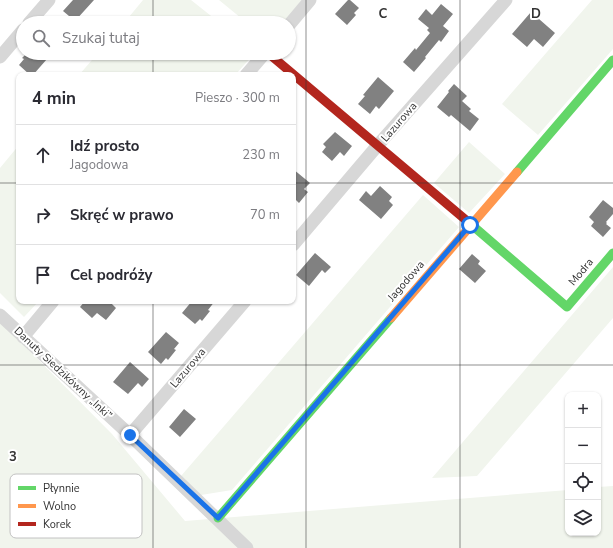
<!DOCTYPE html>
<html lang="pl">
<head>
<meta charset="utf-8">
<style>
	body { margin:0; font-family:"Nunito Sans",sans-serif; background:#f2f2f3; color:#2b2b33 }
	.controls { position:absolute; right:12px; bottom:12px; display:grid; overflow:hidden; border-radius:8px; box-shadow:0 1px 3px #0004 }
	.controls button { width:36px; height:36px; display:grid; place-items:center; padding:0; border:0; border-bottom:1px solid #e1e1e2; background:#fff; color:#2b2b33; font:20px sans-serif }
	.stop { position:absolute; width:12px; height:12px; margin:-9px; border:3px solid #1a73e8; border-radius:50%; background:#fff }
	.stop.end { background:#1a73e8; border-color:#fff; box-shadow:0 1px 4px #0008 }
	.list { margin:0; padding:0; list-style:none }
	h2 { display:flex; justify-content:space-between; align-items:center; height:52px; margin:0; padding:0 16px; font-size:17px }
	h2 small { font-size:13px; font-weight:400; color:#7c7c81 }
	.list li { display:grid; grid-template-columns:26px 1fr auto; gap:12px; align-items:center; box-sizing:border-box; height:60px; padding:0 16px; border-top:1px solid #e1e1e2 }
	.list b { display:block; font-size:15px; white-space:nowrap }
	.list p { margin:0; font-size:13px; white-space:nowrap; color:#7c7c81 }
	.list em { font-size:13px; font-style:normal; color:#7c7c81 }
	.icon { flex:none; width:22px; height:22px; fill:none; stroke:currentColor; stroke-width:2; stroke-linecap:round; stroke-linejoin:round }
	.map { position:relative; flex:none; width:613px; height:548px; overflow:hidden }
	.search { position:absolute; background:#fff; box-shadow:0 1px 3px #0004; left:16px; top:16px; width:280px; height:44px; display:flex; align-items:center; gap:10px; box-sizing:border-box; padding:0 14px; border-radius:22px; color:#7c7c81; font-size:15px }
	.panel { position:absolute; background:#fff; box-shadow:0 1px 3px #0004; left:16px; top:72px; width:280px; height:232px; border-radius:8px }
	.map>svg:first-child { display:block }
	.green { fill:#f1f5ed }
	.building { fill:#818181 }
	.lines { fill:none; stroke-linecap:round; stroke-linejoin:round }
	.street { stroke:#d7d7d7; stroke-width:13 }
	.fast { stroke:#63d668; stroke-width:9 }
	.slow { stroke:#ff974d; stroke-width:9 }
	.jam { stroke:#b3261e; stroke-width:9 }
	.route { stroke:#1a73e8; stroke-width:5 }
	.grid { fill:none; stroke:#333; stroke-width:1; stroke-opacity:0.55 }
	.labels { text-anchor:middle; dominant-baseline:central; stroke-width:4; stroke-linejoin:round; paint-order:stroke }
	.street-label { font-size:11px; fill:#333; stroke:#fff }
	.key { fill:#fff; stroke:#c2c2c2; stroke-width:1 }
	.key-label { font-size:11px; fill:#333 }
	.grid-label { font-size:13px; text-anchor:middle; font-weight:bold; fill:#333; stroke:#fff; stroke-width:4; stroke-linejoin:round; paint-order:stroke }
</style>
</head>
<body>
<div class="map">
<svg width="613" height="548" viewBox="0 0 613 548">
	<rect width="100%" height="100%" fill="#fff"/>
	<!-- green -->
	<path class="green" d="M 143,0 L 191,0 L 220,23 L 124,23 Z
		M 219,0 L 302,0 L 283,23 L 247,23 Z
		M 592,0 L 613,0 L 613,49 L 538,135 L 502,104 Z
		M 98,53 L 255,53 L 235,75 L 79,75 Z
		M 469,142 L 505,174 L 469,213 L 434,183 Z
		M 19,145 L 19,301 L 39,301 L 24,317 L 0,293 L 0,168 Z
		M 423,195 L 459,227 L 232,490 L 201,495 L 181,476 Z
		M 613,267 L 613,318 L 477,476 L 432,478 Z
		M 0,321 L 112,434 L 185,521 L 568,490 L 568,533 L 598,533 L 598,487 L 613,486 L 613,548 L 0,548 Z"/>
	<!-- building -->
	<path class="building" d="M 73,0 L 94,0 L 75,21 L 63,11 Z
		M 348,0 L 350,0 L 359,8 L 354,13 L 356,15 L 347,25 L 335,14 Z
		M 441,4 L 453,14 L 443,26 L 449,31 L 441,42 L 439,40 L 425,57 L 426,58 L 414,72 L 403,62 L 415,48 L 416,50 L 430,33 L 427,30 L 429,28 L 418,19 L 426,9 L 432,15 Z
		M 531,12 L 555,33 L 543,47 L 534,39 L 527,47 L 512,34 Z
		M 27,53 L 50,53 L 46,58 L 47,59 L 33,75 L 30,75 L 19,65 L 24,59 L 22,58 Z
		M 378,77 L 394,91 L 379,109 L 376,106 L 370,114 L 358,104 L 365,96 L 363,95 Z
		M 454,84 L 467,96 L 462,101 L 471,109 L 469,111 L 479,119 L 470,131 L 451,115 L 449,117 L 437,107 L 449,92 L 448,91 Z
		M 335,132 L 352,146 L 344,156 L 340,152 L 332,161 L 322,152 L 326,147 L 323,144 Z
		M 293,169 L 310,183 L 304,189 L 308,192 L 299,203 L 293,197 Z
		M 380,186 L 392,197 L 389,201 L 393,205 L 381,219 L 359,200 L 366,191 L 371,196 Z
		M 603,200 L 613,208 L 613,214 L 606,222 L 607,223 L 606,224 L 611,228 L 603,237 L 591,226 L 594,222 L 589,217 Z
		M 315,253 L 331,267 L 325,273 L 322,270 L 309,286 L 296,275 Z
		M 472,254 L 480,261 L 478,264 L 486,271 L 475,283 L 459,269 Z
		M 85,301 L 109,301 L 116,308 L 106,320 L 97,313 L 92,318 L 80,307 Z
		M 192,301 L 215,301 L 208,310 L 210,311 L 202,321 L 200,319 L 195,324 L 182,313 Z
		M 166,332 L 179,343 L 174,349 L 176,350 L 168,360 L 166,358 L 161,364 L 148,352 Z
		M 130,362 L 149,379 L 142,387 L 138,383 L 128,394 L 113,382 Z
		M 184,409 L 196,419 L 180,437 L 169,427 Z"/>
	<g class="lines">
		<!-- street -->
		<path class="street" d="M 29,23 L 49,0
			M 289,25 L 310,0
			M 0,57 L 23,30
			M 246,75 L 265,53
			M 293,245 L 378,145 L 506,0
			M 0,315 L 130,435 L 247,548
			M 23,337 L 53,301
			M 130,435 L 245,301"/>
		<!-- fast -->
		<path class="fast" d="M 517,172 L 613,60
			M 473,226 L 567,307 L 613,253
			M 218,518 L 391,318"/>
		<!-- slow -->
		<path class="slow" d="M 391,318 L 517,172"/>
		<!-- jam -->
		<path class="jam" d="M 268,53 L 473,226"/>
	</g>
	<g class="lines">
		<!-- route -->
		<path class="route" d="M 130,435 L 218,518 L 470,225"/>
	</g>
	<!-- grid -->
	<path class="grid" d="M 153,0 L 153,23M 306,0 L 306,548M 460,0 L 460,548M 153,53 L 153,75M 0,183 L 19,183M 293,183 L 613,183M 153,301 L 153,548M 0,365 L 613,365"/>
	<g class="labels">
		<!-- street labels -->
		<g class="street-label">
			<text transform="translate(399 122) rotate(-49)">Lazurowa</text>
			<text transform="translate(581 272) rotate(-50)">Modra</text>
			<text transform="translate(406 281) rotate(-49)">Jagodowa</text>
			<text transform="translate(188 368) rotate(-50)">Lazurowa</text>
			<text transform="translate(63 373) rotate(43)">Danuty Siedzikówny „Inki”</text>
		</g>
	</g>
	<!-- legend -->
	<rect x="10" y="474" width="132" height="64" rx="6" class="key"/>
	<rect x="18" y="486" width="18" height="4" fill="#63d668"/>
	<rect x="18" y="504" width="18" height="4" fill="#ff974d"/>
	<rect x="18" y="522" width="18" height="4" fill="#b3261e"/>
	<g class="key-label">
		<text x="43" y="492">Płynnie</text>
		<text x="43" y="510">Wolno</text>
		<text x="43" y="528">Korek</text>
	</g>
	<g class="grid-label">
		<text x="383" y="18">C</text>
		<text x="536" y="18">D</text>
		<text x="13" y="461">3</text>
	</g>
</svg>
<div class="controls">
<button>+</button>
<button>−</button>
<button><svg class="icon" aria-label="locate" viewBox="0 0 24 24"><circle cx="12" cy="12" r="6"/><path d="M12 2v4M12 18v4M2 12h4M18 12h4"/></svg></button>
<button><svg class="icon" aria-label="layers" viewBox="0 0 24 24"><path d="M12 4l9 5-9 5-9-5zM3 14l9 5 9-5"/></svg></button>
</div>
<div class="stop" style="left:470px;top:225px"></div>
<div class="stop end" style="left:130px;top:435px"></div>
<div class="search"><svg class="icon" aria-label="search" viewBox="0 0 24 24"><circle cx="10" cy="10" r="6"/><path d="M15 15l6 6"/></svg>Szukaj tutaj</div>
<section class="panel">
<h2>4 min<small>Pieszo · 300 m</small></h2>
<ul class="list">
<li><svg class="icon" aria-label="ahead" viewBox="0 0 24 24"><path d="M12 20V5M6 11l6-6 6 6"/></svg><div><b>Idź prosto</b><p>Jagodowa</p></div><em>230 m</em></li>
<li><svg class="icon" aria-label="right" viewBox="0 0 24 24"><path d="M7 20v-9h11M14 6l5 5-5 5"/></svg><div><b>Skręć w prawo</b></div><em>70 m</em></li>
<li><svg class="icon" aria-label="arrive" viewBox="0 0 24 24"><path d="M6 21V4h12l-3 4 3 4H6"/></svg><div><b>Cel podróży</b></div></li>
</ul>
</section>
</div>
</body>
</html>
